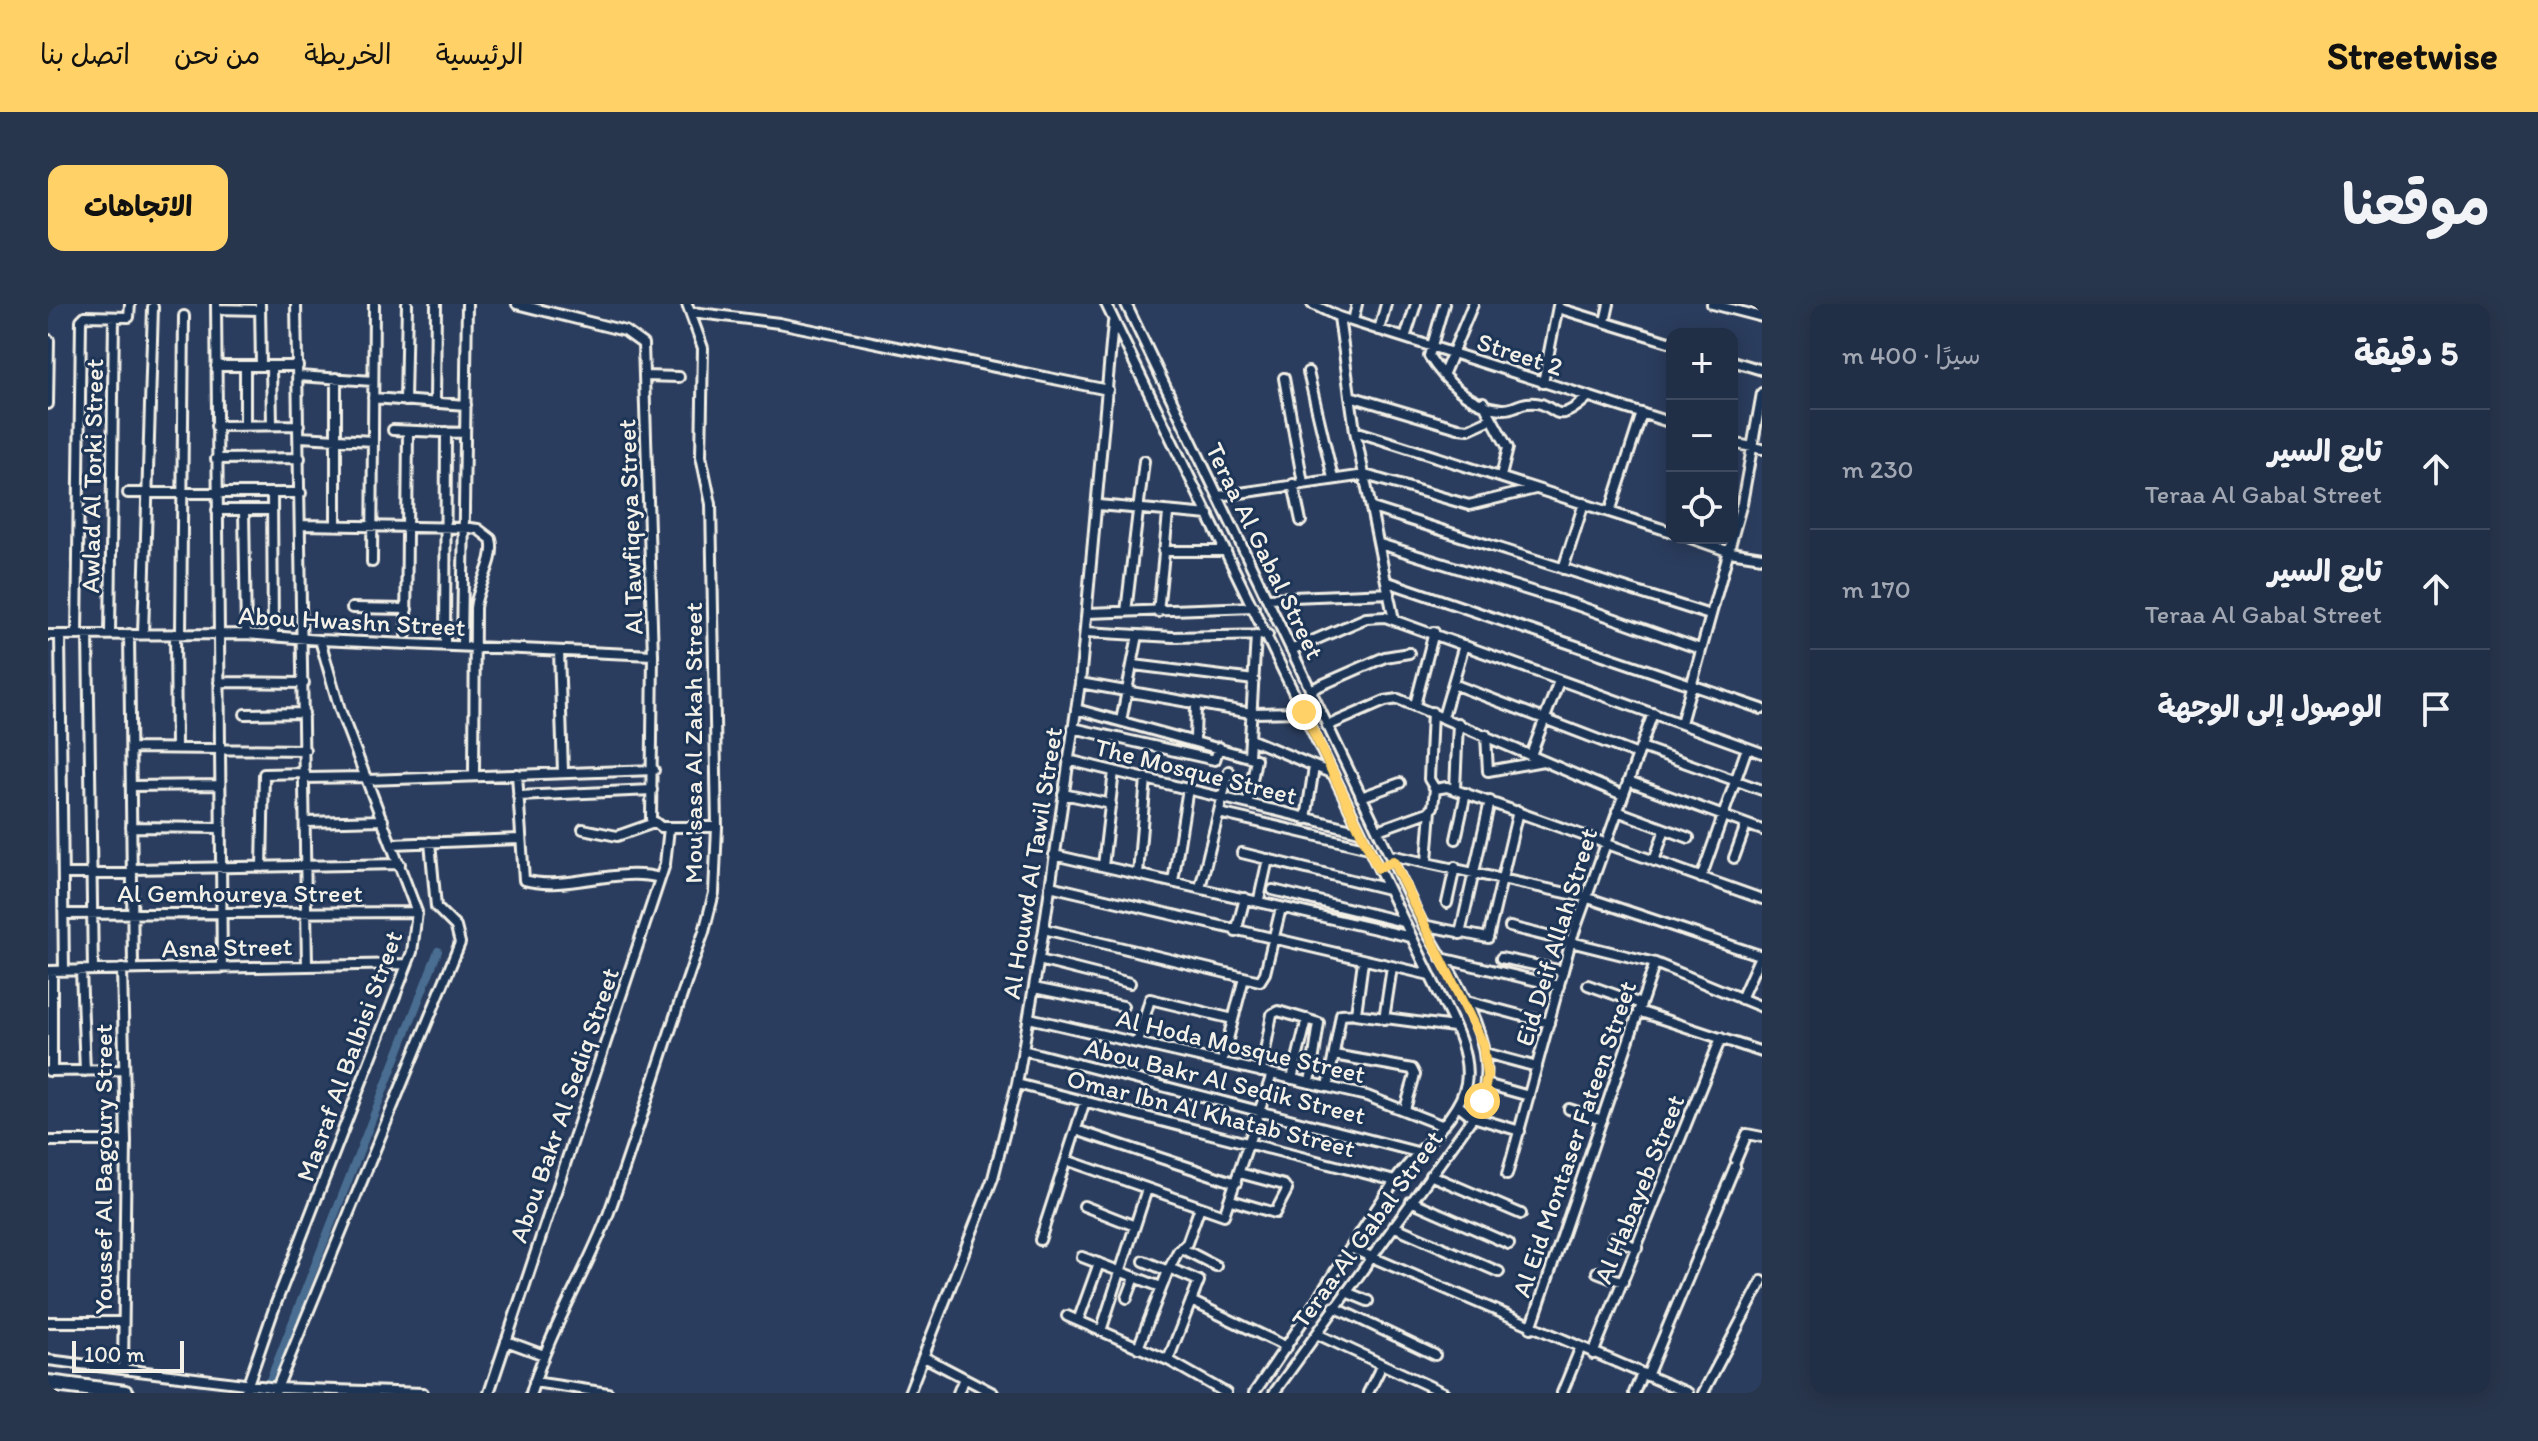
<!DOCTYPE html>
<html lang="ar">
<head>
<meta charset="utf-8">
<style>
	body { margin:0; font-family:Itim,"Playpen Sans Arabic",sans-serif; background:#28364d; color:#f1f3f6; direction:rtl }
	.controls { position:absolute; right:24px; top:24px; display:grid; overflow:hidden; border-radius:16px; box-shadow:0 4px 20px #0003 }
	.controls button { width:72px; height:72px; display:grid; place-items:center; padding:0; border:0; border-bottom:2px solid #3d4a5f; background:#202e46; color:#f1f3f6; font:40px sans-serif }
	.scale { position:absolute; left:24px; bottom:20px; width:112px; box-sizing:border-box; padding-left:8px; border:4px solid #f4f1e8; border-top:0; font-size:22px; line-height:28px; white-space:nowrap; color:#f4f1e8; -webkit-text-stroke:6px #1d3557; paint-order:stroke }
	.stop { position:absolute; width:24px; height:24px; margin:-18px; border:6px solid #ffd166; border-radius:50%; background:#fff }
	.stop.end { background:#ffd166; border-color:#fff; box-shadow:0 2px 8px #0008 }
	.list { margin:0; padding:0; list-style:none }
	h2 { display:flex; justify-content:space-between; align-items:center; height:104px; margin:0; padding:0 32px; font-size:34px }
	h2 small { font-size:26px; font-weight:400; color:#a2a8b3 }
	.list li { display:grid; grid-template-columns:52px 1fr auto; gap:24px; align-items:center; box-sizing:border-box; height:120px; padding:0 32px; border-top:2px solid #3d4a5f }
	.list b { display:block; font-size:30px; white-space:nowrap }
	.list p { margin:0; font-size:26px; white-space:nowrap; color:#a2a8b3 }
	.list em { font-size:26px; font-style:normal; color:#a2a8b3 }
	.icon { flex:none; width:44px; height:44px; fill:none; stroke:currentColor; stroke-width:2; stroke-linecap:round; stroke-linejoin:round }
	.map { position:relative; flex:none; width:1714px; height:1089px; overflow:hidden; direction:ltr; border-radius:16px }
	header { display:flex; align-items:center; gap:48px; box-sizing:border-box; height:112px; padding:0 40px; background:#ffd166; color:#111 }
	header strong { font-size:38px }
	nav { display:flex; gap:44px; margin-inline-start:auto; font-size:28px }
	.intro { display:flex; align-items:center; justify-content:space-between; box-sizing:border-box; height:192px; padding:0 48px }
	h1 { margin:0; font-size:56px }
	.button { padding:20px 36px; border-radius:16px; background:#ffd166; color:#111; font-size:28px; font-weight:700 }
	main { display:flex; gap:48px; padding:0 48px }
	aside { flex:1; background:#202e46; border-radius:16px; box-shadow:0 4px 20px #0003 }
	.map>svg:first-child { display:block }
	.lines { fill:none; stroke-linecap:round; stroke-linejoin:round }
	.canal { stroke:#496e91; stroke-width:8 }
	.minor-casing { stroke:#f4f1e8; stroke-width:14 }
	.motorway-casing { stroke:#f4f1e8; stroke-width:20 }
	.minor { stroke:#1d3557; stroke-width:8 }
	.motorway { stroke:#1d3557; stroke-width:14 }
	.route { stroke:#ffd166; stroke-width:10 }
	.labels { text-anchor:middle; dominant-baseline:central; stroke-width:6; stroke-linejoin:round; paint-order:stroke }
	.street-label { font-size:26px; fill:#f4f1e8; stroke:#1d3557 }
</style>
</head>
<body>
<header>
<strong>Streetwise</strong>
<nav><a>الرئيسية</a><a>الخريطة</a><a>من نحن</a><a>اتصل بنا</a></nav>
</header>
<div class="intro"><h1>موقعنا</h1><a class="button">الاتجاهات</a></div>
<main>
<aside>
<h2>5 دقيقة<small>سيرًا · 400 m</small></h2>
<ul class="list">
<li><svg class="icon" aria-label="ahead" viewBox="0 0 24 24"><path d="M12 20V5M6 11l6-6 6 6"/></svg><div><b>تابع السير</b><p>Teraa Al Gabal Street</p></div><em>230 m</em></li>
<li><svg class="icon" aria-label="ahead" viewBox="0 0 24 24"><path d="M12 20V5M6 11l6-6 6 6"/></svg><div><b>تابع السير</b><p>Teraa Al Gabal Street</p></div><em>170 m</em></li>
<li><svg class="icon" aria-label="arrive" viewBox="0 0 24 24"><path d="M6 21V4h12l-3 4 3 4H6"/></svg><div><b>الوصول إلى الوجهة</b></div></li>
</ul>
</aside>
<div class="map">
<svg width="1714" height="1089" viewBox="0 0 1714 1089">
	<rect width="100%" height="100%" fill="#2b3d5e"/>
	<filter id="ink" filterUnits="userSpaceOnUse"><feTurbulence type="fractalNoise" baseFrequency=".0125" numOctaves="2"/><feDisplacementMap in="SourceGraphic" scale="16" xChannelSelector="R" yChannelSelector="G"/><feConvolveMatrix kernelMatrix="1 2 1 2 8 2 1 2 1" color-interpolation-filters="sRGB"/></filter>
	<g filter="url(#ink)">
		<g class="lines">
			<!-- canal -->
			<path class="canal" d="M 220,1081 L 390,647"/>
			<defs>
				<path id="minor" d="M 168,0 L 174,663
					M 212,0 L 213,62
					M 248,0 L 259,662
					M 469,0 L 577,27 L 595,40 L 605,351 L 603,515 L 613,523 L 669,523
					M 1058,0 L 1382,671 C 1396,702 1424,744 1418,779 C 1413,812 1366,849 1347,877 C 1299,947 1255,1020 1206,1089
					M 1078,0 L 1375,621 C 1406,677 1463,749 1425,813 L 1226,1089
					M 1264,0 L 1291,13 L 1624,119
					M 1396,0 L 1381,52 C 1396,76 1423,103 1454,105 C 1464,106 1470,100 1479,99 C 1511,95 1501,128 1540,93
					M 1664,0 L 1714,13
					M 1510,4 L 1624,39
					M 168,5 L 212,6
					M 644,8 L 731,19 L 1060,86
					M 1291,13 L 1307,127 L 1346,316
					M 1305,17 L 1309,0
					M 1557,18 L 1561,0
					M 1331,26 L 1338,0
					M 1357,34 L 1368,0
					M 1684,57 L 1714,66
					M 168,62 L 250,62
					M 197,62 L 197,121
					M 223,62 L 224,121
					M 1260,68 L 1285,174
					M 1396,69 L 1425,0
					M 250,72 L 325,77
					M 597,72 L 631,73
					M 1236,74 L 1255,179
					M 1495,79 L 1510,2
					M 1302,92 L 1410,124 L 1421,125 L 1443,115
					M 325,94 L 418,101
					M 357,97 L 359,0
					M 1435,98 L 1460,144 L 1453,172
					M 387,99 L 388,0
					M 0,100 L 1,36
					M 168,122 L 251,121
					M 345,126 L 417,129
					M 1307,127 L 1624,228
					M 252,133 L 325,137
					M 1684,139 L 1714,145
					M 168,155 L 252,154
					M 1245,180 L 1253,217
					M 80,189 L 253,189
					M 224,189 L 225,331
					M 1171,192 L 1317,171 L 1421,201 L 1487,185
					M 1050,201 L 1161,211
					M 1324,204 L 1662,311
					M 169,206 L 224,206
					M 196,206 L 198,330
					M 1562,208 L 1594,109
					M 254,221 L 422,224 L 430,225 L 443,235 C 449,257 429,281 427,304 L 426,471
					M 288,222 L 288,74
					M 1642,234 L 1682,248 L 1714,253
					M 1332,240 L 1528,301 L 1652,345
					M 1115,247 L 1178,247
					M 324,258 L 326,0
					M 1515,265 L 1536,199
					M 1340,278 L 1714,405
					M 1220,294 L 1342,289
					M 304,304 L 359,305
					M 1078,308 L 1096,157
					M 1110,308 L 1120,210
					M 1040,309 L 1206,303
					M 1038,328 L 1125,333 L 1220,331
					M 62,330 L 66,13
					M 81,330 L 85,664
					M 95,330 L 105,3
					M 127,330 L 128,444
					M 133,330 L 136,12
					M 358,330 L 360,127
					M 0,331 L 198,330 L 272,336 L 605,351
					M 12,331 L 16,667
					M 29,331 L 33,16 L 37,12 L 81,13 L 82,0
					M 40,331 L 45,666
					M 397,342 L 398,128
					M 414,342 L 419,0
					M 1243,346 L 1318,314 L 1337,313 L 1714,449
					M 511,347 L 515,468
					M 1086,361 L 1206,376
					M 171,378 L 256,379
					M 1032,379 L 1203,409 L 1256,408
					M 1405,380 L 1590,451
					M 1262,386 L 1337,353 L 1361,349
					M 1367,401 L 1386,328
					M 1028,405 L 1208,455 L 1200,498
					M 1384,408 L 1381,475 L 1387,485
					M 197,410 L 256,409
					M 1395,413 L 1416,341
					M 1073,417 L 1090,331
					M 1633,419 L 1694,199 L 1714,89
					M 1279,422 L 1337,397 L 1350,395 L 1575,491
					M 1025,424 L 1167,456 L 1171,443
					M 1438,431 L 1440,467 L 1495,457
					M 1147,435 L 1148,401
					M 1202,435 L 1285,470
					M 1593,443 L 1714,486
					M 83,444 L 257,446
					M 1483,451 L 1511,377
					M 1201,452 L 1208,331
					M 1020,456 L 1312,527
					M 469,470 L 476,576 C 519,588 568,562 612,574
					M 257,474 L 318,473
					M 319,476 L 606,466
					M 1580,477 L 1714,526
					M 83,482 L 172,481
					M 1407,485 L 1410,419
					M 1015,490 L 1063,500
					M 470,492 L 604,486
					M 1313,493 L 1352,479
					M 1569,507 L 1641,534
					M 1171,509 L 1321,544
					M 1258,515 L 1266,463
					M 258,518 L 335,516
					M 83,523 L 173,524
					M 535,525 L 569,532 L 606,519
					M 1330,526 L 1380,508 L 1385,503 L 1387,485 L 1399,483 L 1714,595
					M 1408,535 L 1418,489
					M 344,540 L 472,535
					M 1194,549 L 1340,585
					M 1006,551 L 1363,633
					M 1342,551 L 1537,593 L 1714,652
					M 1686,554 L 1698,521
					M 1379,557 L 1383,506
					M 1606,557 L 1617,525
					M 1055,562 L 1066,467
					M 214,563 L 216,470 L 257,469
					M 84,565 L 352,560
					M 15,570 L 84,570
					M 1090,570 L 1098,474
					M 1653,574 L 1699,444
					M 1125,578 L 1140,484
					M 1002,582 L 1382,671
					M 1152,584 L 1181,467
					M 1225,586 L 1356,618
					M 1211,595 L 1220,555
					M 1399,599 L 1407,563
					M 16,610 L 369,608
					M 1375,621 L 1440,634 L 1470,507
					M 1462,623 L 1607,659 L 1714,703
					M 996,625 L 1212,677 L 1217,669 L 1233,604
					M 1188,628 L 1197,594
					M 1412,630 L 1442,497
					M 1393,654 L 1511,682
					M 1453,654 L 1515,667
					M 991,656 L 1082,679
					M 74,665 L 78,837 L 75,1065
					M 33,666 L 37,767
					M 0,667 L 359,660
					M 4,667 L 4,767
					M 1540,681 L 1593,700
					M 986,684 L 1075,702
					M 1693,695 L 1712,652
					M 1415,696 L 1501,719
					M 1590,707 L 1714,748
					M 1307,710 L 1406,723
					M 981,714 L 1319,792 L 1393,821
					M 1336,715 L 1344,663
					M 1089,739 L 1102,695 L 1185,715
					M 975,746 L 1369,848
					M 1437,749 L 1489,763
					M 1286,751 L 1364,765 L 1367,771 L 1357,805
					M 1174,758 L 1196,674
					M 1,767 L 76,766
					M 1213,768 L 1224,710 L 1230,707 L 1271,719 L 1262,779
					M 1244,775 L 1259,715
					M 969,780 L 1347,877
					M 1438,780 L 1481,792
					M 1280,783 L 1293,710 L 1308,709 L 1315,657
					M 1410,801 L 1425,813 L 1472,827
					M 1521,805 L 1554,816
					M 1028,826 L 1188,879
					M 0,837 L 78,837
					M 1018,856 L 1176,911 L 1224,770
					M 1688,856 L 1699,830 L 1714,833
					M 1382,871 L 1473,910
					M 1459,871 L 1523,637 L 1605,409
					M 1183,896 L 1227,909 L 1239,886 L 1236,881 L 1191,869
					M 1363,897 L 1461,940
					M 1036,902 L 1087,922
					M 1345,922 L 1451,968
					M 1565,933 L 1589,944
					M 992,936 L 1037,797
					M 1133,944 L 1168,962
					M 1305,945 L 1640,1089
					M 1034,953 L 1113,983
					M 1096,957 L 1120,967
					M 1549,968 L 1575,978
					M 1298,988 L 1320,997
					M 1079,994 L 1087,973
					M 1143,997 L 1239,1043
					M 1286,1003 L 1387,1051
					M 1019,1012 L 1120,1056 L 1178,1089
					M 1030,1017 L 1051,959
					M 0,1018 L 75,1018
					M 1483,1024 L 1607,659
					M 1053,1027 L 1099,885
					M 1269,1030 L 1396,1089
					M 458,1037 L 496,1051
					M 1090,1044 L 1120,967 L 1130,947 L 1139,939 L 1152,903
					M 1545,1050 L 1673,734
					M 876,1053 L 945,1089
					M 0,1056 L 229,1084 L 375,1089
					M 1120,1056 L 1151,977 L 1121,964
					M 1599,1072 L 1687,862
					M 486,1078 L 560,1089
					M 197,1089 L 227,1002 L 364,648 L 369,608 L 292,406 L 272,336
					M 227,1089 L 412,639 L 408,623 L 388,603 L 382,538
					M 441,1089 L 617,560 L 621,524
					M 483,1089 C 501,1027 537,971 560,911 C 594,817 622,722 656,628 L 666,589 L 669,523 L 663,200 L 653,152 L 655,44 L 639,0
					M 861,1089 L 945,874 L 969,780 L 996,625 L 1032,379 L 1065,19
					M 910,1089 L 916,1074
					M 1320,1089 L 1331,1067
					M 1514,1089 L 1532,1045
					M 1586,1089 L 1594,1070
					M 1655,1089 L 1714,977"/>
				<path id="motorway" d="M 0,1079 L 77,1089"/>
			</defs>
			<!-- minor casing -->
			<use href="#minor" class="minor-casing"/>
			<!-- motorway casing -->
			<use href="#motorway" class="motorway-casing"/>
			<!-- minor -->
			<use href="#minor" class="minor"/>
			<!-- motorway -->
			<use href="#motorway" class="motorway"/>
		</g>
	</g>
	<g class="lines" filter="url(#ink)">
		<!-- route -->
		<path class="route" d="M 1256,408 L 1330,564 L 1345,557 L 1435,740 L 1439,772 L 1434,797"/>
	</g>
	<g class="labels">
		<!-- street labels -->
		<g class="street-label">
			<text transform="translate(1472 50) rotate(18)">Street 2</text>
			<text transform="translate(44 172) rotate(-89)">Awlad Al Torki Street</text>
			<text transform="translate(582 223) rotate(-92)">Al Tawfiqeya Street</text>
			<text transform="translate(1217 247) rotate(64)">Teraa Al Gabal Street</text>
			<text transform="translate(304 317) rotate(3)">Abou Hwashn Street</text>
			<text transform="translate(645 439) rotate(-90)">Mou'sasa Al Zakah Street</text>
			<text transform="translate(1148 467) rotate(14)">The Mosque Street</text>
			<text transform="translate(984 559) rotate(-81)">Al Houwd Al Tawil Street</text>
			<text x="192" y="589">Al Gemhoureya Street</text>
			<text transform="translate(1508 633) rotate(-73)">Eid Deif Allah Street</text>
			<text transform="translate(179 643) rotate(-1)">Asna Street</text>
			<text transform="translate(1193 742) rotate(13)">Al Hoda Mosque Street</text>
			<text transform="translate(301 752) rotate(-70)">Masraf Al Balbisi Street</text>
			<text transform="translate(1177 777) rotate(14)">Abou Bakr Al Sedik Street</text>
			<text transform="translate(516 801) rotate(-71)">Abou Bakr Al Sediq Street</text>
			<text transform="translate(1163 809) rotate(14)">Omar Ibn Al Khatab Street</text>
			<text transform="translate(1526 835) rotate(-71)">Al Eid Montaser Fateen Street</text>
			<text transform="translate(55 865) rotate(-90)">Youssef Al Bagoury Street</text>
			<text transform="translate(1591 885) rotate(-68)">Al Habayeb Street</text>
			<text transform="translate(1319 925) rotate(-54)">Teraa Al Gabal Street</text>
		</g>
	</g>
</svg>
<div class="controls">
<button>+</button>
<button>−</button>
<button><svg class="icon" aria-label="locate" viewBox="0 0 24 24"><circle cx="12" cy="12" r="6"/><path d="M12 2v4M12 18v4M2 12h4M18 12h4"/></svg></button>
</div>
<div class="scale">100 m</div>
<div class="stop" style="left:1434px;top:797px"></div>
<div class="stop end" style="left:1256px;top:408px"></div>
</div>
</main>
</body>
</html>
